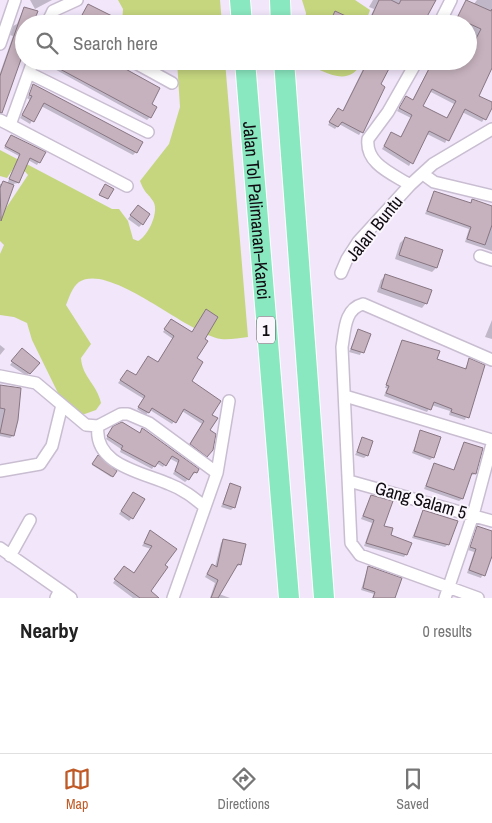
<!DOCTYPE html>
<html lang="en">
<head>
<meta charset="utf-8">
<style>
	body { margin:0; font-family:"Archivo Narrow",sans-serif; background:#f6f6f6; color:#222 }
	.list { margin:0; padding:0; list-style:none }
	h2 { display:flex; justify-content:space-between; align-items:center; height:65px; margin:0; padding:0 20px; font-size:21px }
	h2 small { font-size:16px; font-weight:400; color:#767676 }
	.icon { flex:none; width:28px; height:28px; fill:none; stroke:currentColor; stroke-width:2; stroke-linecap:round; stroke-linejoin:round }
	.map { position:relative; flex:none; width:492px; height:598px; overflow:hidden }
	.search { position:absolute; background:#fff; box-shadow:0 2px 8px #0003; left:15px; right:15px; top:15px; height:55px; display:flex; align-items:center; gap:12px; box-sizing:border-box; padding:0 18px; border-radius:28px; color:#767676; font-size:19px }
	.sheet { height:155px; background:#fff }
	nav { display:flex; justify-content:space-around; align-items:center; box-sizing:border-box; height:70px; border-top:1px solid #e0e0e0; background:#fff; font-size:14px; color:#767676 }
	nav a { display:grid; justify-items:center; gap:2px }
	nav .on { color:#bf5a26 }
	.map>svg:first-child { display:block }
	.green { fill:#c5d67f }
	.shadow { fill:#0003; fill-rule:evenodd }
	.building { fill:#c6b2be; stroke:#887682; fill-rule:evenodd }
	.lines { fill:none; stroke-linecap:round; stroke-linejoin:round }
	.minor-casing { stroke:#c9bed1; stroke-width:14 }
	.motorway-casing { stroke:#fff; stroke-width:22 }
	.minor { stroke:#fff; stroke-width:11 }
	.motorway { stroke:#8ae8c0; stroke-width:20 }
	.labels { text-anchor:middle; dominant-baseline:central; stroke-width:4; stroke-linejoin:round; paint-order:stroke }
	.shield { fill:#fbf6fe; stroke:#565258; stroke-width:1 }
	.shield-label { font-size:16px; font-weight:bold; fill:#0f0b11 }
	.street-label { font-size:18px; fill:#0f0b11; stroke:#fbf6fe }
</style>
</head>
<body>
<div class="map">
<svg width="492" height="598" viewBox="0 0 492 598">
	<rect width="100%" height="100%" fill="#f1e6fa"/>
	<!-- green -->
	<path class="green" d="M 118,0 L 220,0 L 222,24 L 122,24 L 123,9 Z
		M 302,0 L 355,0 L 370,10 L 365,24 L 305,24 L 306,13 Z
		M 177,61 L 225,61 L 248,337 C 239,338 229,340 221,339 C 186,333 110,262 79,282 C 72,287 69,298 66,305 L 91,344 L 81,358 C 82,377 97,384 101,403 L 96,410 L 82,415 L 59,395 L 32,340 L 27,323 L 14,317 L 0,315 L 0,254 L 4,245 L 0,241 L 0,217 L 28,175 L 22,168 L 15,166 L 7,178 L 0,176 L 0,150 L 112,209 L 119,209 L 128,221 L 133,239 L 138,241 C 148,236 160,211 153,201 C 148,193 145,194 140,181 L 169,144 L 180,107 Z
		M 305,61 L 363,61 C 353,80 340,79 322,71 C 316,68 309,66 305,61 Z"/>
	<!-- shadow -->
	<path class="shadow" d="M 30,0 L 52,0 L 35,9 Z
		M 373,0 L 436,0 L 422,24 L 367,24 L 374,9 L 369,7 Z
		M 477,0 L 492,0 L 492,68 L 478,96 L 492,103 L 492,106 L 482,122 L 462,112 L 445,143 L 427,134 L 409,166 L 382,149 L 391,133 L 400,138 L 411,118 L 397,111 L 406,98 L 412,101 L 430,66 L 427,64 L 428,61 L 468,61 L 468,24 L 473,5 ZM 429,91 L 454,104 L 446,119 L 421,106 Z
		M 88,5 L 114,24 L 92,24 L 80,18 Z
		M 24,8 L 24,24 L 0,108 L 0,73 L 13,36 L 10,35 L 13,26 L 17,24 Z
		M 40,61 L 106,61 L 150,105 L 150,117 L 147,120 Z
		M 367,61 L 392,61 L 379,85 L 361,132 L 359,135 L 339,124 L 335,129 L 328,125 L 338,109 L 342,112 Z
		M 34,85 L 136,152 L 133,155 L 41,106 L 30,124 L 20,118 L 30,100 L 27,98 Z
		M 11,136 L 44,153 L 37,165 L 28,160 L 18,183 L 13,184 L 3,208 L 0,207 L 0,184 L 7,184 L 19,156 L 4,148 Z
		M 434,192 L 469,204 L 472,201 L 492,208 L 492,251 L 465,242 L 469,229 L 425,214 Z
		M 135,209 L 142,224 L 139,227 L 128,219 Z
		M 405,238 L 436,268 L 432,272 L 395,259 L 400,243 Z
		M 386,275 L 426,303 L 422,308 L 377,292 L 381,280 Z
		M 492,320 L 492,339 L 485,337 Z
		M 169,323 L 203,339 L 190,381 L 211,415 L 208,431 L 212,449 L 204,458 L 188,446 L 202,424 L 182,411 L 172,424 L 150,410 L 146,415 L 137,409 L 144,399 L 118,383 L 127,371 L 135,377 L 157,363 L 173,339 L 163,332 Z
		M 358,331 L 369,334 L 360,355 L 349,352 Z
		M 402,341 L 436,360 L 464,370 L 470,360 L 483,366 L 465,420 L 449,415 L 450,411 L 431,405 L 427,412 L 384,396 L 387,388 L 385,388 Z
		M 0,345 L 5,349 L 0,355 Z
		M 19,353 L 29,373 L 27,376 L 10,365 Z
		M 0,386 L 13,436 L 10,438 L 0,436 Z
		M 111,430 L 139,434 L 143,430 L 198,470 L 185,482 L 173,474 L 178,463 L 169,458 L 163,467 L 156,463 L 152,469 L 120,452 L 121,449 L 106,439 Z
		M 421,432 L 433,457 L 430,460 L 412,453 Z
		M 363,439 L 367,455 L 364,458 L 355,455 Z
		M 464,443 L 482,449 L 475,474 L 469,476 L 462,499 L 459,501 L 424,489 L 434,465 L 453,471 Z
		M 98,457 L 112,476 L 111,477 L 92,465 Z
		M 230,484 L 234,507 L 231,510 L 221,507 Z
		M 131,496 L 132,518 L 129,521 L 119,514 Z
		M 371,496 L 383,526 L 406,554 L 404,557 L 364,546 L 372,523 L 361,519 Z
		M 423,512 L 448,544 L 445,547 L 412,538 Z
		M 478,527 L 492,533 L 492,559 L 490,558 L 481,578 L 467,573 L 474,552 L 468,550 Z
		M 150,532 L 163,566 L 149,592 L 156,598 L 133,598 L 113,583 L 121,571 L 133,574 L 151,549 L 142,546 Z
		M 223,540 L 244,545 L 240,565 L 235,567 L 219,594 L 230,598 L 210,598 L 215,583 L 205,577 L 210,568 L 215,567 L 221,543 Z
		M 368,567 L 394,598 L 372,598 L 374,594 L 361,590 Z"/>
	<!-- building -->
	<path class="building" d="M 379,0 L 391,0 L 399,4 L 401,0 L 436,0 L 423,24 L 368,24 Z
		M 466,0 L 491,11 L 492,9 L 492,68 L 479,96 L 492,102 L 492,108 L 486,120 L 465,109 L 449,141 L 429,131 L 413,164 L 384,146 L 391,132 L 401,137 L 412,115 L 399,108 L 406,96 L 413,100 L 433,61 L 468,61 L 468,54 L 481,29 L 470,24 L 454,24 ZM 432,89 L 456,101 L 447,118 L 423,106 Z
		M 88,4 L 108,14 L 129,24 L 99,24 L 82,15 Z
		M 24,7 L 38,11 L 33,24 L 24,24 L 24,51 L 2,113 L 0,113 L 0,76 Z
		M 335,11 L 363,24 L 329,24 Z
		M 45,61 L 111,61 L 160,88 L 152,104 L 157,107 L 151,118 Z
		M 368,61 L 393,61 L 381,84 L 385,87 L 363,133 L 342,122 L 338,127 L 329,122 L 338,108 L 343,111 Z
		M 33,84 L 143,142 L 137,153 L 44,103 L 34,122 L 22,115 L 32,96 L 29,95 Z
		M 11,135 L 46,152 L 40,163 L 30,158 L 19,183 L 9,179 L 20,154 L 5,146 Z
		M 3,181 L 14,185 L 1,221 L 0,188 Z
		M 105,184 L 114,189 L 108,199 L 99,195 Z
		M 434,191 L 471,203 L 472,199 L 492,206 L 492,225 L 485,245 L 467,239 L 471,227 L 427,211 Z
		M 138,205 L 150,214 L 143,225 L 130,215 Z
		M 405,237 L 443,250 L 437,268 L 399,255 Z
		M 385,274 L 432,290 L 427,304 L 381,288 Z
		M 206,309 L 218,317 L 205,339 L 208,341 L 197,358 L 203,362 L 192,381 L 221,401 L 212,415 L 218,418 L 210,430 L 216,434 L 213,450 L 207,457 L 190,444 L 204,421 L 184,409 L 176,423 L 152,408 L 149,413 L 138,407 L 145,396 L 120,380 L 127,370 L 136,375 L 148,356 L 158,362 L 174,336 L 164,329 L 171,319 L 192,332 Z
		M 358,329 L 371,334 L 364,353 L 351,349 Z
		M 402,340 L 440,351 L 437,359 L 466,369 L 469,358 L 485,365 L 469,418 L 451,412 L 452,409 L 434,402 L 431,410 L 386,393 L 389,386 L 386,385 Z
		M 22,348 L 40,363 L 30,374 L 11,361 Z
		M 0,385 L 21,388 L 18,420 L 14,436 L 0,433 L 5,409 L 0,408 Z
		M 122,422 L 140,433 L 142,428 L 145,430 L 199,469 L 197,473 L 194,472 L 189,480 L 175,471 L 179,460 L 172,456 L 166,466 L 159,461 L 155,467 L 121,449 L 123,446 L 107,436 L 113,426 Z
		M 420,430 L 441,437 L 434,458 L 414,451 Z
		M 362,437 L 373,441 L 368,456 L 357,452 Z
		M 464,442 L 483,448 L 476,474 L 472,473 L 463,499 L 426,486 L 434,463 L 454,470 Z
		M 98,455 L 117,471 L 113,477 L 92,464 Z
		M 230,483 L 241,487 L 235,508 L 223,504 Z
		M 133,492 L 145,499 L 133,519 L 121,511 Z
		M 371,495 L 393,501 L 384,526 L 393,528 L 391,535 L 412,543 L 407,555 L 366,543 L 374,520 L 363,516 Z
		M 423,510 L 458,521 L 449,545 L 414,536 Z
		M 477,526 L 492,531 L 492,556 L 485,576 L 469,570 L 476,549 L 470,547 Z
		M 150,530 L 177,549 L 165,565 L 168,567 L 151,591 L 159,598 L 140,598 L 114,579 L 124,566 L 134,573 L 152,546 L 144,543 Z
		M 223,539 L 246,544 L 241,565 L 238,564 L 218,598 L 211,598 L 218,580 L 207,574 L 212,564 L 217,567 Z
		M 368,566 L 402,578 L 395,598 L 373,598 L 375,592 L 363,588 Z"/>
	<g class="lines">
		<defs>
			<path id="minor" d="M 50,17 L 63,24
				M 47,24 L 53,11 L 77,0
				M 439,24 L 451,0
				M 0,44 L 15,0
				M 132,61 L 172,83
				M 29,73 L 148,132
				M 0,120 L 10,125 L 33,61
				M 10,125 L 127,186
				M 423,174 L 434,182 L 492,196
				M 410,185 C 393,174 365,164 368,139 L 388,112 L 417,61
				M 480,256 L 492,260
				M 341,273 L 347,259 L 358,242 L 410,185 L 433,164 L 492,129
				M 0,376 L 36,383 L 86,425 L 98,426 L 121,414 L 128,414 L 149,423 L 217,473
				M 345,396 L 492,440
				M 98,426 C 93,465 142,472 169,484 C 183,489 194,498 205,507
				M 0,471 L 40,464 L 52,446 L 62,405
				M 349,481 L 492,521
				M 0,548 L 60,590 L 56,598
				M 10,556 L 30,520
				M 60,590 L 71,598
				M 173,598 L 217,473 L 229,401
				M 445,598 L 473,515 L 492,444
				M 478,598 L 360,555 L 351,543 L 342,347 C 345,331 344,309 363,304 L 492,360"/>
			<g id="motorway">
				<path d="M 240,0 L 242,24"/>
				<path d="M 280,0 L 281,24"/>
				<path id="s1" d="M 245,61 L 289,598"/>
				<path d="M 284,61 L 324,598"/>
			</g>
		</defs>
		<!-- minor casing -->
		<use href="#minor" class="minor-casing"/>
		<!-- motorway casing -->
		<use href="#motorway" class="motorway-casing"/>
		<!-- minor -->
		<use href="#minor" class="minor"/>
		<!-- motorway -->
		<use href="#motorway" class="motorway"/>
	</g>
	<g class="labels">
		<!-- shield labels -->
		<rect class="shield" x="257" y="316.5" width="18" height="27" rx="4"/>
		<g class="shield-label">
			<text x="266" y="330">1</text>
		</g>
		<!-- street labels -->
		<g class="street-label">
			<text stroke="none"><textPath href="#s1" startOffset="150">Jalan Tol Palimanan–Kanci</textPath></text>
			<text transform="translate(374 228) rotate(-51)">Jalan Buntu</text>
			<text transform="translate(421 500) rotate(16)">Gang Salam 5</text>
		</g>
	</g>
</svg>
<div class="search"><svg class="icon" aria-label="search" viewBox="0 0 24 24"><circle cx="10" cy="10" r="6"/><path d="M15 15l6 6"/></svg>Search here</div>
</div>
<section class="sheet">
<h2>Nearby<small>0 results</small></h2>
<ul class="list">
</ul>
</section>
<nav>
<a class="on"><svg class="icon" aria-label="map" viewBox="0 0 24 24"><path d="M3 6l6-2 6 2 6-2v14l-6 2-6-2-6 2zM9 4v14M15 6v14"/></svg>Map</a>
<a><svg class="icon" aria-label="directions" viewBox="0 0 24 24"><path d="M12 3l9 9-9 9-9-9zM9 14v-3h6M13 9l2 2-2 2"/></svg>Directions</a>
<a><svg class="icon" aria-label="saved" viewBox="0 0 24 24"><path d="M7 4h10v16l-5-4-5 4z"/></svg>Saved</a>
</nav>
</body>
</html>
